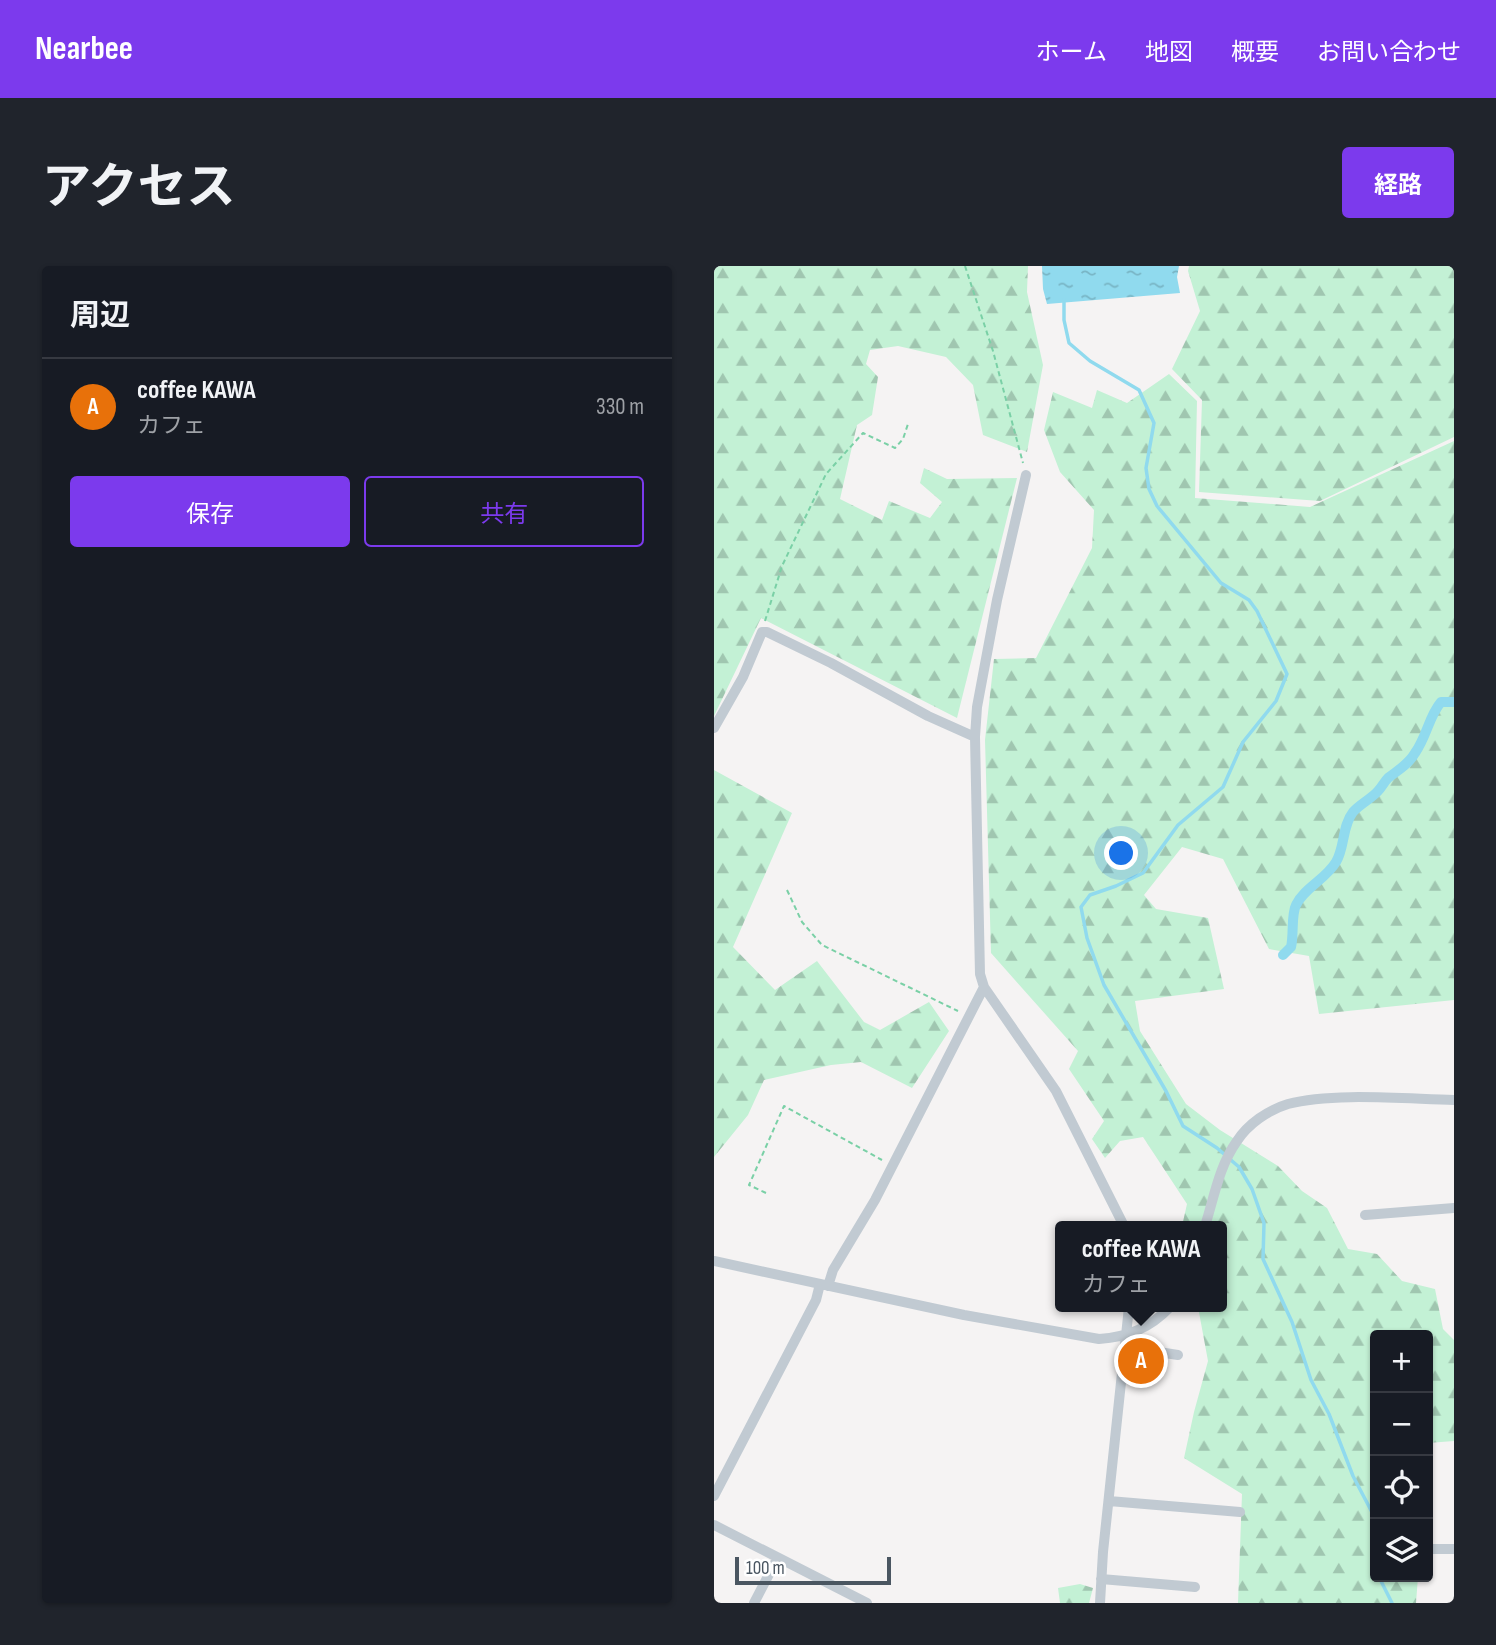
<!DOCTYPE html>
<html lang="ja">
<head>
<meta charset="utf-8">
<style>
	body { margin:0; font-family:"Sofia Sans Condensed","Noto Sans JP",sans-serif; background:#20242c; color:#f1f3f6 }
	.controls { position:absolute; right:21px; bottom:21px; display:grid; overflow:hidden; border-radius:7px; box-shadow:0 2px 5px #0004 }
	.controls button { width:63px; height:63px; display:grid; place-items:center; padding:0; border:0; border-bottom:2px solid #363941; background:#171b24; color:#f1f3f6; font:35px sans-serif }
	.scale { position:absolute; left:21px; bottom:18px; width:156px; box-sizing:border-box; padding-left:7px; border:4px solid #4a5661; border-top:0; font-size:19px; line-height:24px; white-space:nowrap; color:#4a5661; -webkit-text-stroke:5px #fff; paint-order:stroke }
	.you { position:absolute; left:408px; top:588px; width:24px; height:24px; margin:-18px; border:5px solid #fff; border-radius:50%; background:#1a73e8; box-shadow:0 0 0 10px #1a73e833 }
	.badge { display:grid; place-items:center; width:46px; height:46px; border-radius:50%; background:#7c3aed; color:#fff; font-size:23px; font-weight:700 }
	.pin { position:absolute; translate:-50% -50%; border:4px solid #fff; box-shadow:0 2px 7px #0006 }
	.popup { position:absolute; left:341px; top:955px; width:172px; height:91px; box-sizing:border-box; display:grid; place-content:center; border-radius:7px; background:#171b24; filter:drop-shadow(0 2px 5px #0005); font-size:23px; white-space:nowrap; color:#9ea1a6 }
	.popup b { font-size:26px; color:#f1f3f6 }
	.popup::after { content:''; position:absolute; left:50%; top:100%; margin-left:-14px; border:14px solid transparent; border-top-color:#171b24 }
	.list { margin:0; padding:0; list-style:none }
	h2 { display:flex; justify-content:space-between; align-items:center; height:91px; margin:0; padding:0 28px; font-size:30px }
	h2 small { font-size:23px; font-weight:400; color:#9ea1a6 }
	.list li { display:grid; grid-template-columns:46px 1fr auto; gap:21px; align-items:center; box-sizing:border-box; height:98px; padding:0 28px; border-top:2px solid #363941 }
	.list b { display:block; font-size:26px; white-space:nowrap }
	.list p { margin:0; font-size:23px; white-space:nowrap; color:#9ea1a6 }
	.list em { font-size:23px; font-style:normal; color:#9ea1a6 }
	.actions { display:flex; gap:14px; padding:21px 28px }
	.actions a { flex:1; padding:16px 0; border:2px solid #7c3aed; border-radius:7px; text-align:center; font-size:24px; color:#7c3aed }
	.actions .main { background:#7c3aed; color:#fff }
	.icon { flex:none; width:38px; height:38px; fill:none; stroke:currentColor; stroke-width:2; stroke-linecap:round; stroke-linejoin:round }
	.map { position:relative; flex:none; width:740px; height:1337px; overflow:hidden; border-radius:7px }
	header { display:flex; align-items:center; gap:42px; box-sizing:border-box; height:98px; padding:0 35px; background:#7c3aed; color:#fff }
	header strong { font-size:33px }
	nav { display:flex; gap:38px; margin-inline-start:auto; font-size:24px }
	.intro { display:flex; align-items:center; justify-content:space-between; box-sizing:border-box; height:168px; padding:0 42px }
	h1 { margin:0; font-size:49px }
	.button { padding:18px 32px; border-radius:7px; background:#7c3aed; color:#fff; font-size:24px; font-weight:700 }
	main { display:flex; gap:42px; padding:0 42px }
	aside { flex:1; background:#171b24; border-radius:7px; box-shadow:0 2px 5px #0004 }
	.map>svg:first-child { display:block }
	.forest { fill:url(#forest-firs) }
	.water { fill:url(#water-ripples) }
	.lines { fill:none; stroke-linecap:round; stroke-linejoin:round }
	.stream { stroke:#90daee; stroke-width:3.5 }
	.canal { stroke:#90daee; stroke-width:10 }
	.building { fill:url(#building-hatch) }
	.path { stroke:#7ad0a6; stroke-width:2; stroke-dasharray:5 3.5; stroke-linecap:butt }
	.minor { stroke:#c1cad2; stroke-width:10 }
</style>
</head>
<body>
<header>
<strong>Nearbee</strong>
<nav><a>ホーム</a><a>地図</a><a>概要</a><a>お問い合わせ</a></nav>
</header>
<div class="intro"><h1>アクセス</h1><a class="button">経路</a></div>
<main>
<aside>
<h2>周辺<small></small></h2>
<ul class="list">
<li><span class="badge" style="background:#e8710a">A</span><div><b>coffee KAWA</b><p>カフェ</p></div><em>330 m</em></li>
</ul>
<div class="actions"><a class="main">保存</a><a>共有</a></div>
</aside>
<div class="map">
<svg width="740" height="1337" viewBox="0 0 740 1337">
	<defs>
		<pattern id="forest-firs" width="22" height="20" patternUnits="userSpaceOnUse" patternTransform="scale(1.75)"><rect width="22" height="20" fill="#c3f1d5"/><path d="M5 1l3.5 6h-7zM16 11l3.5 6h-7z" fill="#a0c6b0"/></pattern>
		<pattern id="water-ripples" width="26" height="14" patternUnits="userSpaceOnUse" patternTransform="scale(1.75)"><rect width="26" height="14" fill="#90daee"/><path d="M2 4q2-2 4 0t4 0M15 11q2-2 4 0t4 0" fill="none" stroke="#78b4c4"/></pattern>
		<pattern id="building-hatch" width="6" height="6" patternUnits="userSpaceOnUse" patternTransform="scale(1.75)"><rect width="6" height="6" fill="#cdcfd5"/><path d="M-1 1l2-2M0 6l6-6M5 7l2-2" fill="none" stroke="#a8abb0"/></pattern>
	</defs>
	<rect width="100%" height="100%" fill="#f5f3f3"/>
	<!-- forest -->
	<path class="forest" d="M 0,0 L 314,0 L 313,26 L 329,99 L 313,186 L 269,169 L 259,119 L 232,91 L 184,80 L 156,84 L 152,98 L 164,111 L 158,149 L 143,159 L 126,233 L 168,254 L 175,235 L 216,252 L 228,236 L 206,217 L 210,202 L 233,213 L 303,212 L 243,452 L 47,352 L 0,450 Z
		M 475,0 L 740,0 L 740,171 L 606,235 L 485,226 L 488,134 L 458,103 L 486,45 L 474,5 Z
		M 455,108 L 483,135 L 481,232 L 596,241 L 740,175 L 740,734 L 605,748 L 595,690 L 555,683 L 509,593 L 468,581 L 430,629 L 442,643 L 494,652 L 510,723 L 421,735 L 426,765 L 472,838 L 506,864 L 564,900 L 588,925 L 613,942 L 634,983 L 663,988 L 688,1015 L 721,1023 L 729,1063 L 740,1074 L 740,1175 L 714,1177 L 714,1069 L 661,1069 L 661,1311 L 704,1311 L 702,1337 L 524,1337 L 528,1228 L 470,1192 L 480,1146 L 494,1095 L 484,1041 L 508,1041 L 508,960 L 468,960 L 473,938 L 429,871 L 406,875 L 391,892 L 378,873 L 390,855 L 355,803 L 364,785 L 277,687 L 271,474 L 280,393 L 322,392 L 378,282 L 380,244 L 346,206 L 330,164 L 339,126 L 378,142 L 383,124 L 413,137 Z
		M 0,504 L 78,547 L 19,681 L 61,724 L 103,695 L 150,756 L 166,764 L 215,736 L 235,765 L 198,822 L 147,796 L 117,799 L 50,814 L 34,849 L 0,891 Z
		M 366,1318 L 379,1322 L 375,1337 L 346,1337 L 344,1322 Z"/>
	<!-- water -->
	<path class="water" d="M 328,0 L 465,0 L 463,11 L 466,27 L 333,38 L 329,23 Z"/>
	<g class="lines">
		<!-- stream -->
		<path class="stream" d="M 350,34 L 350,54 L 355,77 L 376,95 L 425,124 L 440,157 L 432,202 L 435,223 L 443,240 L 507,317 L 535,334 L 543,345 L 573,408 L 562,435 L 529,476 L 509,521 L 464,559 L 429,607 L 402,620 L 376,629 L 367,641 L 373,672 L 390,719 L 452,825 L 469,860 L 503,882 L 525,901 L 538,923 L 550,957 L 549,993 L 578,1056 L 597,1114 L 615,1148 L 639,1210 L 661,1252
			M 665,1311 L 678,1337"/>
		<!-- canal -->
		<path class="canal" d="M 569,689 L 577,681 C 580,669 577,649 582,639 C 590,622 612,613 622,596 C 631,581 628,560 639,546 C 646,538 657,533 664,525 C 668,521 670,516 674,512 C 684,504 694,499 701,487 C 713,470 715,450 727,436 L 740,436"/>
	</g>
	<!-- building -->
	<path class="building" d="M 420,1090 L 434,1092 L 434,1102 L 420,1102 Z"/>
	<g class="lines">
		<!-- path -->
		<path class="path" d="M 251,0 L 279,85 L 309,197
			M 51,355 L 68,300 L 112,208 L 149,167 L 181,182 L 189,173 L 194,158
			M 73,624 L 88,656 L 108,679 L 244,745
			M 52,927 L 35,919 L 70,840 L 168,894"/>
		<!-- minor -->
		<path class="minor" d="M 312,209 L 283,334 L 263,441 L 261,471 L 266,708 L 270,721 L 342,825 L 410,960
			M 0,462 L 29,411 L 48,366 L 53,366 L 117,397 L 214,450 L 261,471
			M 651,949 L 740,942
			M 491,960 C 500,932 505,900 523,875 C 534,858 554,844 574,838 C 618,826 693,833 740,834
			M 0,995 L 250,1049 L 385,1073 C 414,1071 436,1062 456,1041
			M 114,1020 L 119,1004 L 161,934 L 270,721
			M 412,1081 L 464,1089
			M 0,1230 L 102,1034 L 106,1018
			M 395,1235 L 526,1246
			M 0,1259 L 153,1337
			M 714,1283 L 740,1283
			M 387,1313 L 481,1321
			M 40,1337 L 63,1293
			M 386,1337 L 389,1286 L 415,1041"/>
	</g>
</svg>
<div class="controls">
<button>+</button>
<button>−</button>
<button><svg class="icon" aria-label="locate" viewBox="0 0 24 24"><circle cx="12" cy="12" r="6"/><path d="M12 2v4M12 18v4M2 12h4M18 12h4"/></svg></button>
<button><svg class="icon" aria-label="layers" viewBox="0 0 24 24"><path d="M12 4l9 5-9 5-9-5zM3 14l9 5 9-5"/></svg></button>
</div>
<div class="scale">100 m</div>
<div class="you"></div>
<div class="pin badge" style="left:427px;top:1095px;background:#e8710a">A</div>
<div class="popup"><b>coffee KAWA</b>カフェ</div>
</div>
</main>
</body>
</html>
